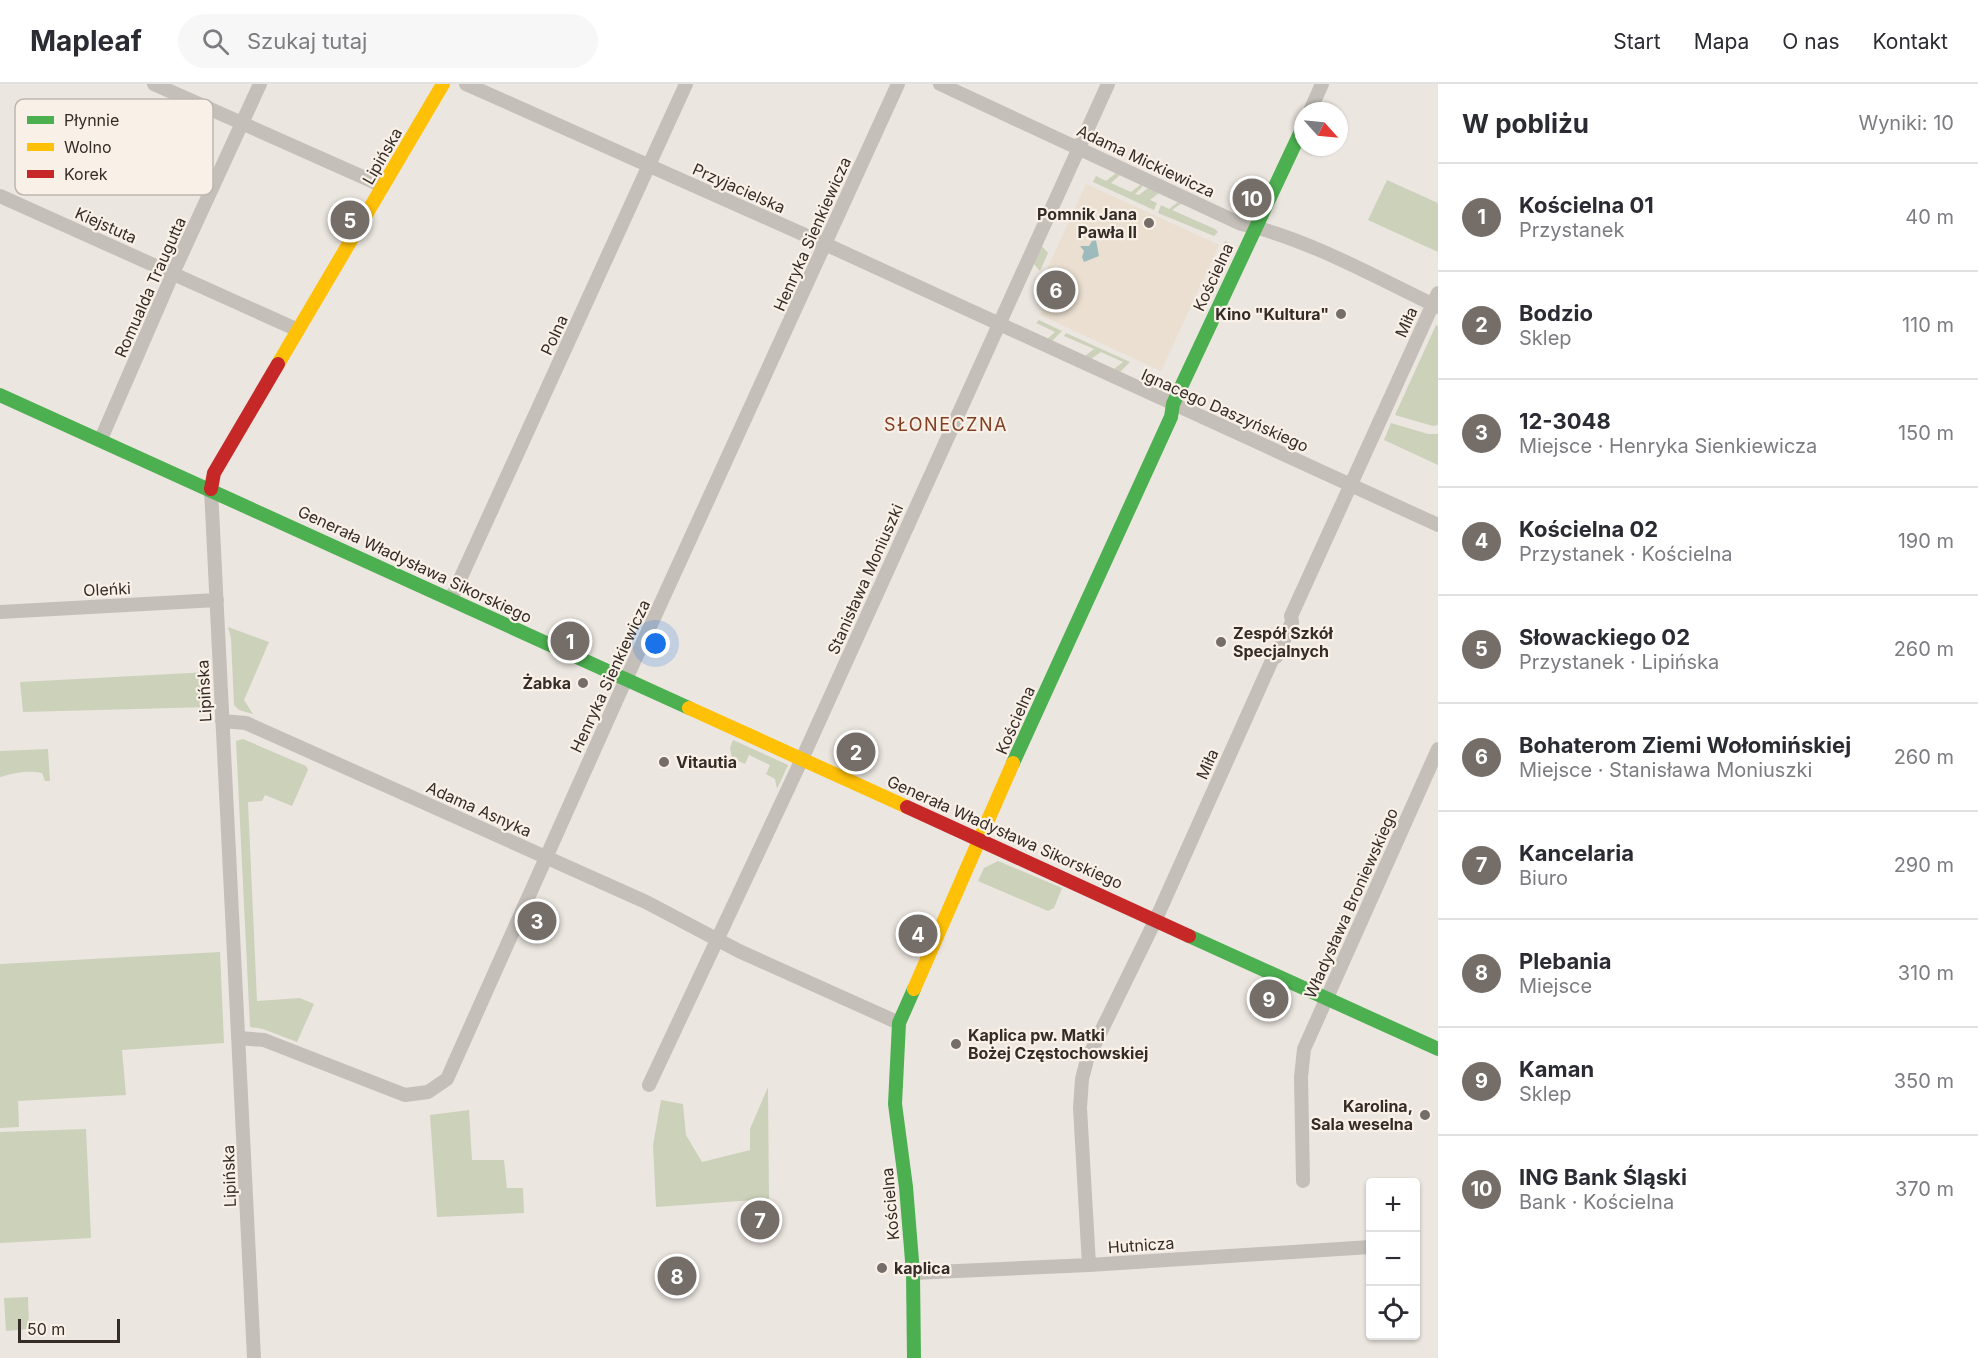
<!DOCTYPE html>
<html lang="pl">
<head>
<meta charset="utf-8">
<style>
	body { margin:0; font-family:Inter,sans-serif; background:#f7f7f7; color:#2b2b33 }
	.controls { position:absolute; right:18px; bottom:18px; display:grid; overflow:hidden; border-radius:6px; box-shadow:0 2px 4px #0004 }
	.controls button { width:54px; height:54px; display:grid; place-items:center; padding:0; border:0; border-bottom:2px solid #e1e1e2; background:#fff; color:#2b2b33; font:30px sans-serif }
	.compass { position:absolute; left:1294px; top:18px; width:54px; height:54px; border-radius:50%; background:#fff; box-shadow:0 2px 4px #0004; rotate:117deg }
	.scale { position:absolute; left:18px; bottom:15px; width:102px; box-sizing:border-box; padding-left:6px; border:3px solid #352c27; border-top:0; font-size:16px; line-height:21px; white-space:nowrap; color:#352c27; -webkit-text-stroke:4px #f9f1e7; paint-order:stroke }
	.you { position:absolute; left:656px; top:560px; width:21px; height:21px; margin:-15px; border:4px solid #fff; border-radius:50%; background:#1a73e8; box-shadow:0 0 0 9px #1a73e833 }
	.badge { display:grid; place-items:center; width:39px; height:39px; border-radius:50%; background:#756d68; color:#fff; font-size:20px; font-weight:700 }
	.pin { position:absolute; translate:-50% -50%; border:3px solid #fff; box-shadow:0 2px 6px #0006 }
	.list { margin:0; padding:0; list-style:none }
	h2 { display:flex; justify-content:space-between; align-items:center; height:78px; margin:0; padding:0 24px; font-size:26px }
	h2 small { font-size:20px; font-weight:400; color:#7c7c81 }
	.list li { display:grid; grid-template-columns:39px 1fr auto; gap:18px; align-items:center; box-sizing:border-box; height:108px; padding:0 24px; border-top:2px solid #e1e1e2 }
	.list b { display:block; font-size:22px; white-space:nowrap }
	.list p { margin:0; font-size:20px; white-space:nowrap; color:#7c7c81 }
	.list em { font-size:20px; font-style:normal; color:#7c7c81 }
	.icon { flex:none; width:33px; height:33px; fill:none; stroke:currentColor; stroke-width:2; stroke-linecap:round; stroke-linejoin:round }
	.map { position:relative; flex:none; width:1438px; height:1274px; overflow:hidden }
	header { display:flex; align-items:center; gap:36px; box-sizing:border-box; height:84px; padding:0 30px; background:#fff; border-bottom:2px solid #e1e1e2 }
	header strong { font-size:28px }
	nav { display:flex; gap:33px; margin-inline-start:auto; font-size:21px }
	.search { width:420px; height:54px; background:#f7f7f7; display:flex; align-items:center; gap:15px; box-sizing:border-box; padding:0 21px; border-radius:33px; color:#7c7c81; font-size:22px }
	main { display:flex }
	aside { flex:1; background:#fff }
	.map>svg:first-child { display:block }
	.green { fill:#ccd1ba }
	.plaza { fill:#eadfd0 }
	.water { fill:#9dbbbc }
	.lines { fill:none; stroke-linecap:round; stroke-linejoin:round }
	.street { stroke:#c4bfb9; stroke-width:14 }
	.fast { stroke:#4caf50; stroke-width:14 }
	.slow { stroke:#ffc107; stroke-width:14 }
	.jam { stroke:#c62828; stroke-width:14 }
	.poi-dot { fill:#756d68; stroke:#f9f1e7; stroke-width:2 }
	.labels { text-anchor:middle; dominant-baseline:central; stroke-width:4.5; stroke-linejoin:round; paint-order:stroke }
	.street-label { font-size:16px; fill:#352c27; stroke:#f9f1e7 }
	.poi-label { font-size:16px; font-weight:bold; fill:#352c27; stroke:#f9f1e7; text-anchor:end }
	.neighbourhood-label { font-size:18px; letter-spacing:1.5px; fill:#813e23; stroke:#f9f1e7 }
	.key { fill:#f9f1e7; stroke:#beb6ad; stroke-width:1.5 }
	.key-label { font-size:16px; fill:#352c27 }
</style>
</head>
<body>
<header>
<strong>Mapleaf</strong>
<div class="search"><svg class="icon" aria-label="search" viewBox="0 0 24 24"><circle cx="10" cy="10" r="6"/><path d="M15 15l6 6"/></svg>Szukaj tutaj</div>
<nav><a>Start</a><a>Mapa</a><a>O nas</a><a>Kontakt</a></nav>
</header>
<main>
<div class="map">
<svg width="1438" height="1274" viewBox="0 0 1438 1274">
	<rect width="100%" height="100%" fill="#ece6e0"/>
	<!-- green -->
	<path class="green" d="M 1116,89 L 1120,91 L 1111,99 L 1131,108 L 1140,101 L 1143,102 L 1135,110 L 1139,111 L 1148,104 L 1159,109 L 1150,116 L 1157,119 L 1154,126 L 1093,98 L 1096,92 L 1106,97 Z
		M 1387,96 L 1438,119 L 1438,168 L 1368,136 Z
		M 1178,118 L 1182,119 L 1172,126 L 1215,145 L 1218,148 L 1214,152 L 1158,129 L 1161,121 L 1169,125 Z
		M 1225,157 L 1229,159 L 1199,223 L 1196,222 Z
		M 1041,161 L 1048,169 L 1040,187 L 1033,179 Z
		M 1039,236 L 1062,247 L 1051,258 L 1046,256 L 1055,248 L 1036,239 Z
		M 1436,241 L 1438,242 L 1438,341 L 1433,342 L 1395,331 Z
		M 1066,249 L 1130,278 L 1120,288 L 1114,285 L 1123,278 L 1101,268 L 1091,275 L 1085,272 L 1094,265 L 1064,252 Z
		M 1391,339 L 1428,350 L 1438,350 L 1438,381 L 1384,356 Z
		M 228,543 L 269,558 L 244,616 L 253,630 L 239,626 L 234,621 L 231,554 Z
		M 209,588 L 211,623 L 23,628 L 20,598 Z
		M 243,655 L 306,682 L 308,686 L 292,722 L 265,711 L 262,717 L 248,718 L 257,917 L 300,914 L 314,920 L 297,958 L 263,945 L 250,943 L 236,657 Z
		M 733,656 L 788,681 L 777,705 L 775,695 L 766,690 L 770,681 L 749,671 L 745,680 L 732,674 L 730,664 Z
		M 48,665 L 50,697 L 45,697 L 42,689 C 26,686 15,689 0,693 L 0,667 Z
		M 998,777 L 1062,804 L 1054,824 L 1048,827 L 978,797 L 984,784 Z
		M 220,868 L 224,959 L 122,966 L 126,1011 L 18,1017 L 19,1043 L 0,1044 L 0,880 Z
		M 768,1003 L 769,1115 L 656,1123 L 653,1061 L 661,1016 L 683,1020 L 686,1051 L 702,1078 L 750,1066 L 750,1045 Z
		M 469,1026 L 472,1076 L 504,1076 L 507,1104 L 523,1104 L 524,1129 L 437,1133 L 430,1031 Z
		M 86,1045 L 91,1154 L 0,1159 L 0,1048 Z
		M 28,1213 L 29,1245 L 6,1247 L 4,1214 Z"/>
	<!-- plaza -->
	<path class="plaza" d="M 1086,100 L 1219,161 L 1161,287 L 1040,231 L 1046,217 L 1035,212 Z"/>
	<!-- water -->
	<path class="water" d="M 1096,156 L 1099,172 L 1084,178 L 1082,173 L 1084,167 L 1080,162 L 1089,162 L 1092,157 Z"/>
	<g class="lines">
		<!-- street -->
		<path class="street" d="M 154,0 L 383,102
			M 466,0 L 825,160 L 1438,441
			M 940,0 L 1241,140 C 1305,153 1379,195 1438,223
			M 1310,27 L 1322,0
			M 0,112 L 298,246
			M 101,355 L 173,189 L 260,0
			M 211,405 L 254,1274
			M 451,515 L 686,0
			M 0,528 L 217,516
			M 222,637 L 246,639 L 646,818 L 739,867 L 899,939
			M 238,954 L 264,956 L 405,1011 L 428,1008 L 447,995 L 617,615 L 898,0
			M 649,1001 L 802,675 L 1108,0
			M 1303,1097 L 1301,993 L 1304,965 L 1438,665
			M 1089,1181 L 1080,1024 L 1082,995 L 1087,976 L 1156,835 L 1273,574 L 1276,573 L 1292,538 L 1291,532 L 1438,209
			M 913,1189 L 1089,1181 L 1370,1163"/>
		<!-- fast -->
		<path class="fast" d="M 0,311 L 689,624
			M 1013,679 L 1171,333 L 1173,320 L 1303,43
			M 1189,852 L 1438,965
			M 914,905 L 899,939 L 895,1020 L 906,1103 L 913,1189 L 914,1274"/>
		<!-- slow -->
		<path class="slow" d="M 278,280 L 443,0
			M 689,624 L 907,723
			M 914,905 L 1013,679"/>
		<!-- jam -->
		<path class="jam" d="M 211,405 L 214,389 L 278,280
			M 907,723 L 1189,852"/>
	</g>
	<!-- markers -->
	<g class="poi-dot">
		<circle cx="1149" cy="139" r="6"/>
		<circle cx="1341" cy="230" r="6"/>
		<circle cx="1221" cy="558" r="6"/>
		<circle cx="583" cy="599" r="6"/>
		<circle cx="664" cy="678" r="6"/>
		<circle cx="956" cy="960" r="6"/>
		<circle cx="1425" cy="1031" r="6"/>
		<circle cx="882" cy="1184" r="6"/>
	</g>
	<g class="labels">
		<!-- street labels -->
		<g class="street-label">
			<text transform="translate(382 72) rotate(-60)">Lipińska</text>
			<text transform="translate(1146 77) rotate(25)">Adama Mickiewicza</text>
			<text transform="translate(739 104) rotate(24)">Przyjacielska</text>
			<text transform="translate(106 141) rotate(24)">Kiejstuta</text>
			<text transform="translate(812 150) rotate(-66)">Henryka Sienkiewicza</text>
			<text transform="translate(1213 193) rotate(-65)">Kościelna</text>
			<text transform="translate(150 203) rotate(-66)">Romualda Traugutta</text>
			<text transform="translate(1406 238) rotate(-66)">Miła</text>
			<text transform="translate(554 251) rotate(-65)">Polna</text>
			<text transform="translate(1225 326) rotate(24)">Ignacego Daszyńskiego</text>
			<text transform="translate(415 480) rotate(25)">Generała Władysława Sikorskiego</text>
			<text transform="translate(865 495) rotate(-66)">Stanisława Moniuszki</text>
			<text transform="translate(107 505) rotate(-3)">Oleńki</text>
			<text transform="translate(610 592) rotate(-65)">Henryka Sienkiewicza</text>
			<text transform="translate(204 607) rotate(-93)">Lipińska</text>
			<text transform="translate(1015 636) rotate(-66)">Kościelna</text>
			<text transform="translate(1207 680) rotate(-66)">Miła</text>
			<text transform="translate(479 725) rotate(24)">Adama Asnyka</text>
			<text transform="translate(1005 748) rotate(24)">Generała Władysława Sikorskiego</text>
			<text transform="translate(1351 819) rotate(-66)">Władysława Broniewskiego</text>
			<text transform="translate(229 1092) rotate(-92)">Lipińska</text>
			<text transform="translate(890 1120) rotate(-95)">Kościelna</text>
			<text transform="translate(1141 1161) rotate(-4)">Hutnicza</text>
		</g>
		<!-- poi labels -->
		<g class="poi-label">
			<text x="1137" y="130">Pomnik Jana<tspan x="1137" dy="18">Pawła II</tspan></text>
			<text x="1329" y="230">Kino "Kultura"</text>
			<text x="1233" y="549" text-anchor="start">Zespół Szkół<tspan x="1233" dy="18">Specjalnych</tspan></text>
			<text x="571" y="599">Żabka</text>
			<text x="676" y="678" text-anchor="start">Vitautia</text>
			<text x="968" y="951" text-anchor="start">Kaplica pw. Matki<tspan x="968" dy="18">Bożej Częstochowskiej</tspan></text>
			<text x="1413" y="1022">Karolina,<tspan x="1413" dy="18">Sala weselna</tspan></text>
			<text x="894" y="1184" text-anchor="start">kaplica</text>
		</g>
		<!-- neighbourhood labels -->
		<g class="neighbourhood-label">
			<text x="946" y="340">SŁONECZNA</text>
		</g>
	</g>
	<!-- legend -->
	<rect x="15" y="15" width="198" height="96" rx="9" class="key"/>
	<rect x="27" y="32" width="27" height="8" fill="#4caf50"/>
	<rect x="27" y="59" width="27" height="8" fill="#ffc107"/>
	<rect x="27" y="86" width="27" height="8" fill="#c62828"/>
	<g class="key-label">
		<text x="64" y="42">Płynnie</text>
		<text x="64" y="69">Wolno</text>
		<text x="64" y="96">Korek</text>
	</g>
</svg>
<div class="controls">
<button>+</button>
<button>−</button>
<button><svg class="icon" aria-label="locate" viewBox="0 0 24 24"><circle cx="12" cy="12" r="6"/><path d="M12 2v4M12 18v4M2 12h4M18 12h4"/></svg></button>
</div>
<svg class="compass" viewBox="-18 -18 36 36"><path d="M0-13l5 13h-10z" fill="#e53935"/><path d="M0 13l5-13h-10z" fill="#7c7c81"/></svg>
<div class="scale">50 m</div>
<div class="you"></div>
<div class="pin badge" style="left:570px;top:557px">1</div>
<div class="pin badge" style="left:856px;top:668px">2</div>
<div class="pin badge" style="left:537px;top:837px">3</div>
<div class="pin badge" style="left:918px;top:850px">4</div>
<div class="pin badge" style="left:350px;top:136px">5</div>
<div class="pin badge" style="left:1056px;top:206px">6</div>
<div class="pin badge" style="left:760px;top:1136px">7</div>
<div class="pin badge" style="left:677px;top:1192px">8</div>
<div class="pin badge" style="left:1269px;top:915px">9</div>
<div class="pin badge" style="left:1252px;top:114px">10</div>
</div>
<aside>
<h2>W pobliżu<small>Wyniki: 10</small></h2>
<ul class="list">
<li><span class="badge">1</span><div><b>Kościelna 01</b><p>Przystanek</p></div><em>40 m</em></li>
<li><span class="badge">2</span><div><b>Bodzio</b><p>Sklep</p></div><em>110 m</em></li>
<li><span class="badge">3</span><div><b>12-3048</b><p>Miejsce · Henryka Sienkiewicza</p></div><em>150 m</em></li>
<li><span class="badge">4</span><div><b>Kościelna 02</b><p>Przystanek · Kościelna</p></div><em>190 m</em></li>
<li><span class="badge">5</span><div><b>Słowackiego 02</b><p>Przystanek · Lipińska</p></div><em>260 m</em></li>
<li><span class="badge">6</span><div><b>Bohaterom Ziemi Wołomińskiej</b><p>Miejsce · Stanisława Moniuszki</p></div><em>260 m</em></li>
<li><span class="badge">7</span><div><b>Kancelaria</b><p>Biuro</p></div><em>290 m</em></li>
<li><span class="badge">8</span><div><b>Plebania</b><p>Miejsce</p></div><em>310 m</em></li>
<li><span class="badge">9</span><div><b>Kaman</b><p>Sklep</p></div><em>350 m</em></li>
<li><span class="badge">10</span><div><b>ING Bank Śląski</b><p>Bank · Kościelna</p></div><em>370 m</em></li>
</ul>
</aside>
</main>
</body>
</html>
